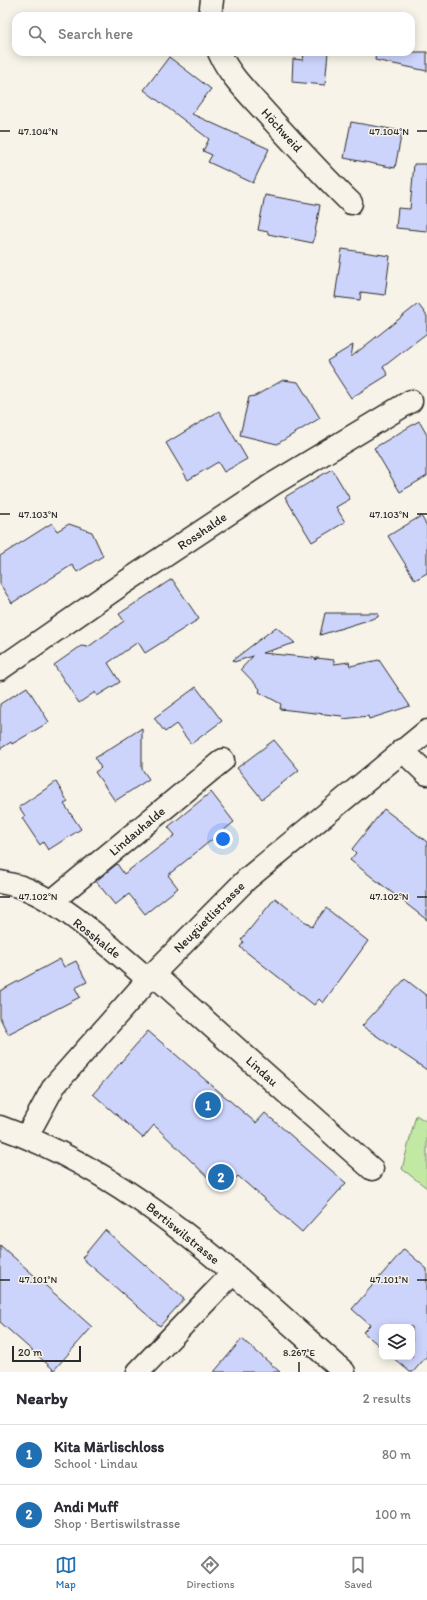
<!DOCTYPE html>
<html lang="en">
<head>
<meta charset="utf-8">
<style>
	body { margin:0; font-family:Itim,sans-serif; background:#f7f7f7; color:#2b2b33 }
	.controls { position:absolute; right:12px; bottom:12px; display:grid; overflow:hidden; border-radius:8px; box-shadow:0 2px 10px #0003 }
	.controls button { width:36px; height:36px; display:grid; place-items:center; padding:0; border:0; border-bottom:1px solid #e1e1e2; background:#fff; color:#2b2b33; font:20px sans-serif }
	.scale { position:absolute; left:12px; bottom:10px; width:69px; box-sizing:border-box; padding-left:4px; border:2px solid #2b2b2b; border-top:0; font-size:11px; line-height:14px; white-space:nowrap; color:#2b2b2b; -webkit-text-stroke:3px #f7f3e8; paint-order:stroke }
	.you { position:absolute; left:223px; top:839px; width:14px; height:14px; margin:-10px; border:3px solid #fff; border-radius:50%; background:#1a73e8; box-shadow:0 0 0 6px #1a73e833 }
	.badge { display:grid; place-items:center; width:26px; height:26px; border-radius:50%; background:#1f6fb2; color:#fff; font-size:13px; font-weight:700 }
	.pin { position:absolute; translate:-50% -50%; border:2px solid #fff; box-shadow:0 1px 4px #0006 }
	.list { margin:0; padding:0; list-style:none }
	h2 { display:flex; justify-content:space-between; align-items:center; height:52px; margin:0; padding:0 16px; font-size:17px }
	h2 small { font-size:13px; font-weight:400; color:#7c7c81 }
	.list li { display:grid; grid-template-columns:26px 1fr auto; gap:12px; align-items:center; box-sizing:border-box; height:60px; padding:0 16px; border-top:1px solid #e1e1e2 }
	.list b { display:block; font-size:15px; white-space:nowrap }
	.list p { margin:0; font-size:13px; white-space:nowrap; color:#7c7c81 }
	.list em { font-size:13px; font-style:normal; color:#7c7c81 }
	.icon { flex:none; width:22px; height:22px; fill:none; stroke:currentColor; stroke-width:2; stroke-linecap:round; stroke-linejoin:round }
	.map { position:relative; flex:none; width:427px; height:1372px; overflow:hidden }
	.search { position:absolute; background:#fff; box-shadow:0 2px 10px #0003; left:12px; right:12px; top:12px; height:44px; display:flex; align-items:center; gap:10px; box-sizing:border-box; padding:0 14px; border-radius:12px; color:#7c7c81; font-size:15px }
	.sheet { height:172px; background:#fff }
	nav { display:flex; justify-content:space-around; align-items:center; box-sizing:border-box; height:56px; border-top:1px solid #e1e1e2; background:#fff; font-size:11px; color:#7c7c81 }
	nav a { display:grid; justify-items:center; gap:2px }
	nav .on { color:#1f6fb2 }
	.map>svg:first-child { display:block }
	.green { fill:#c1e9a4; stroke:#768a68 }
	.building { fill:#ccd4fc; stroke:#2b2b2b }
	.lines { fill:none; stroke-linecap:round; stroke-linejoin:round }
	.minor-casing { stroke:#2b2b2b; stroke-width:25 }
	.secondary-casing { stroke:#2b2b2b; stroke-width:25 }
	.minor { stroke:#f7f3e8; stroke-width:22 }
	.secondary { stroke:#f7f3e8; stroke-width:22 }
	.ticks { fill:none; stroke:#2b2b2b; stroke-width:1.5 }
	.labels { text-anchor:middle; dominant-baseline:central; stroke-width:3; stroke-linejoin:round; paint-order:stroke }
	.street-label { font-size:13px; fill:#2b2b2b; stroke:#f7f3e8 }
	.ticks-label { font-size:10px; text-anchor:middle; fill:#2b2b2b; stroke:#f7f3e8; stroke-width:3; stroke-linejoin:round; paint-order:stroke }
</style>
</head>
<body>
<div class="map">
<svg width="427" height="1372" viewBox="0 0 427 1372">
	<rect width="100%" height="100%" fill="#f7f3e8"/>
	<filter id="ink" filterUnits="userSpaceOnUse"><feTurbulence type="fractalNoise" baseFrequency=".025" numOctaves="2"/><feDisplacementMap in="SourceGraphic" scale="8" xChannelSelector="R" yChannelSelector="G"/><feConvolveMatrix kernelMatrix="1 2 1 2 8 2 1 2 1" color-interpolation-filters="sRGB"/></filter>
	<g filter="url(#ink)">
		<!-- green -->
		<path class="green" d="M 416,1115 L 427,1122 L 427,1188 L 402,1169 Z"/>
		<!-- building -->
		<path class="building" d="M 304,52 L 328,52 L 325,85 L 292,82 L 293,59 L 303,60 Z
			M 376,52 L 427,52 L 427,71 L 375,60 Z
			M 169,57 L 211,89 L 192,114 L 269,149 L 253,183 L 208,162 L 212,155 L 203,151 L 209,139 L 144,90 Z
			M 351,122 L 402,131 L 395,168 L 344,158 Z
			M 414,164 L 427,164 L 427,231 L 396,228 L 398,208 L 410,209 Z
			M 265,195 L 320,205 L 313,243 L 268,234 L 268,232 L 258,230 Z
			M 342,249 L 390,256 L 385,295 L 361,292 L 360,300 L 335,297 Z
			M 418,304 L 427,316 L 427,333 L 383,367 L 388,375 L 351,398 L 327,361 L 353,345 L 351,357 Z
			M 283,380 L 298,382 L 320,418 L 277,444 L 240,435 L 249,397 L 255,396 Z
			M 219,411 L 247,459 L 224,472 L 218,462 L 188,480 L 166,443 Z
			M 419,421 L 427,435 L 427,476 L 400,492 L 374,448 Z
			M 332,469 L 350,499 L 336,507 L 345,522 L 312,542 L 285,497 Z
			M 421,516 L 427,526 L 427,573 L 415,580 L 388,536 Z
			M 52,523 L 57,531 L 69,524 L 92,532 L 103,556 L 77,572 L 72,565 L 12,603 L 0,584 L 0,556 Z
			M 172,579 L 199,619 L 145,653 L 138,642 L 108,663 L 120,682 L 97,696 L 95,692 L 79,703 L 54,665 L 81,646 L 88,647 L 124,621 L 119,614 Z
			M 325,613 L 378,613 L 378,617 L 320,635 Z
			M 276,627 L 295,643 L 262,653 L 314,658 L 316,660 L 316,658 L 334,660 L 334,664 L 349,662 L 350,666 L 379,660 L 410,706 L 369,719 L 368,716 L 343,719 L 342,716 L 280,709 L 281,704 L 259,692 L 260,689 L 241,669 L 253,656 L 234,662 L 233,660 Z
			M 27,687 L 49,722 L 12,744 L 11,742 L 0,749 L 0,704 Z
			M 196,687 L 222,721 L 191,744 L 176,724 L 165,732 L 154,718 Z
			M 142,728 L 142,769 L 149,779 L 115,801 L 95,772 L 101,768 L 95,758 Z
			M 274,740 L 299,770 L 262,799 L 237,768 Z
			M 56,782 L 68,802 L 64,804 L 81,829 L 48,850 L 43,842 L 40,845 L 22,818 L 25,816 L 19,807 Z
			M 211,792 L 234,822 L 168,875 L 178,888 L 145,914 L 129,894 L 115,905 L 96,881 L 117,864 L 124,874 L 175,835 L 168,827 Z
			M 384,809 L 427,842 L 427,920 L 350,860 L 356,853 L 352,849 Z
			M 275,898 L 312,927 L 326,908 L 368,941 L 323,1003 L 319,999 L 314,1005 L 240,947 L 244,942 L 241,940 Z
			M 60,959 L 64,967 L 76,961 L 87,982 L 75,988 L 80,997 L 8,1034 L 0,1018 L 0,991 Z
			M 405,979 L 427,996 L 427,1070 L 362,1026 Z
			M 148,1031 L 256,1123 L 265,1113 L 346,1183 L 302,1232 L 238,1176 L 222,1191 L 154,1125 L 143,1138 L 93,1094 Z
			M 105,1230 L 184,1299 L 160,1326 L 82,1258 Z
			M 0,1245 L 92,1327 L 54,1370 L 0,1322 Z
			M 404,1249 L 427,1269 L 427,1356 L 413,1372 L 410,1372 L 392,1357 L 412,1357 L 412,1327 L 382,1327 L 382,1348 L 363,1332 L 370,1325 L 352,1309 Z
			M 242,1339 L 280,1372 L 214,1372 Z"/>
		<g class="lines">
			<defs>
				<path id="minor" d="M 210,16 L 212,0
					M 219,52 C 229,75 248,93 265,112 C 293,143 321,174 351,203
					M 0,669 L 118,587 L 273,484 L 411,401
					M 402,750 L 427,774
					M 0,882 C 8,884 16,885 24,888 C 66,904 113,950 148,979
					M 51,902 L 223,760
					M 153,974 L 372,1169
					M 27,1136 L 54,1086 L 153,974 L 247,879 L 427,731
					M 138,1372 L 232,1274"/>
				<path id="secondary" d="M 0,1127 C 137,1176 237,1277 344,1372"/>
			</defs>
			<!-- minor casing -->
			<use href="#minor" class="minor-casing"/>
			<!-- secondary casing -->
			<use href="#secondary" class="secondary-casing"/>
			<!-- minor -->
			<use href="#minor" class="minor"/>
			<!-- secondary -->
			<use href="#secondary" class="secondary"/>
		</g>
	</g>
	<!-- ticks -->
	<path class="ticks" d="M 0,131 L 10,131M 417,131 L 427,131M 0,514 L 10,514M 417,514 L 427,514M 0,897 L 10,897M 417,897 L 427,897M 0,1280 L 10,1280M 417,1280 L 427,1280M 299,1362 L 299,1372"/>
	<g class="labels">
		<!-- street labels -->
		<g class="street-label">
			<text transform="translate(282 130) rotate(48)">Höchweid</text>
			<text transform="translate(202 531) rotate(-34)">Rosshalde</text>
			<text transform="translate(137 831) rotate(-40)">Lindauhalde</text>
			<text transform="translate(209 917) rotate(-45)">Neugüetlistrasse</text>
			<text transform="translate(97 938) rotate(38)">Rosshalde</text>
			<text transform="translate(262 1071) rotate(42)">Lindau</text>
			<text transform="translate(183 1233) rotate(39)">Bertiswilstrasse</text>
		</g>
	</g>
	<g class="ticks-label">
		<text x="38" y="135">47.104°N</text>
		<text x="389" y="135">47.104°N</text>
		<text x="38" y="518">47.103°N</text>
		<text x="389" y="518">47.103°N</text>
		<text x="38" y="900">47.102°N</text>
		<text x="389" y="900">47.102°N</text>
		<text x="38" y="1283">47.101°N</text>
		<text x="389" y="1283">47.101°N</text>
		<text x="299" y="1356">8.267°E</text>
	</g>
</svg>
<div class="controls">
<button><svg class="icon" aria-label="layers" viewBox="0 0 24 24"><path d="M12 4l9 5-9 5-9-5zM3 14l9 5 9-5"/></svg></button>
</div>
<div class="scale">20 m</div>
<div class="you"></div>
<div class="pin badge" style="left:208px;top:1105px">1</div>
<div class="pin badge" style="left:221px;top:1177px">2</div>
<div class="search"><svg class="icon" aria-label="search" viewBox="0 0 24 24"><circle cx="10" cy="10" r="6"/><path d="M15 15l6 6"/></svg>Search here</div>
</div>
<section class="sheet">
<h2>Nearby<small>2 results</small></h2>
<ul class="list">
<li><span class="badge">1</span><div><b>Kita Märlischloss</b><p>School · Lindau</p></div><em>80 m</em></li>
<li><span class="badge">2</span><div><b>Andi Muff</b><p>Shop · Bertiswilstrasse</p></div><em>100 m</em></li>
</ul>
</section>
<nav>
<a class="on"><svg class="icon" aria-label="map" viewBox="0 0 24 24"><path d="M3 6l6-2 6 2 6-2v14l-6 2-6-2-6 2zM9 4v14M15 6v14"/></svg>Map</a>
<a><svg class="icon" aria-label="directions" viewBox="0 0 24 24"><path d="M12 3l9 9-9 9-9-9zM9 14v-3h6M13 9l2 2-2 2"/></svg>Directions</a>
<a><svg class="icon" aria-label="saved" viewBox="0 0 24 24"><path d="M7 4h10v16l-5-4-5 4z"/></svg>Saved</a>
</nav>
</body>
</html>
